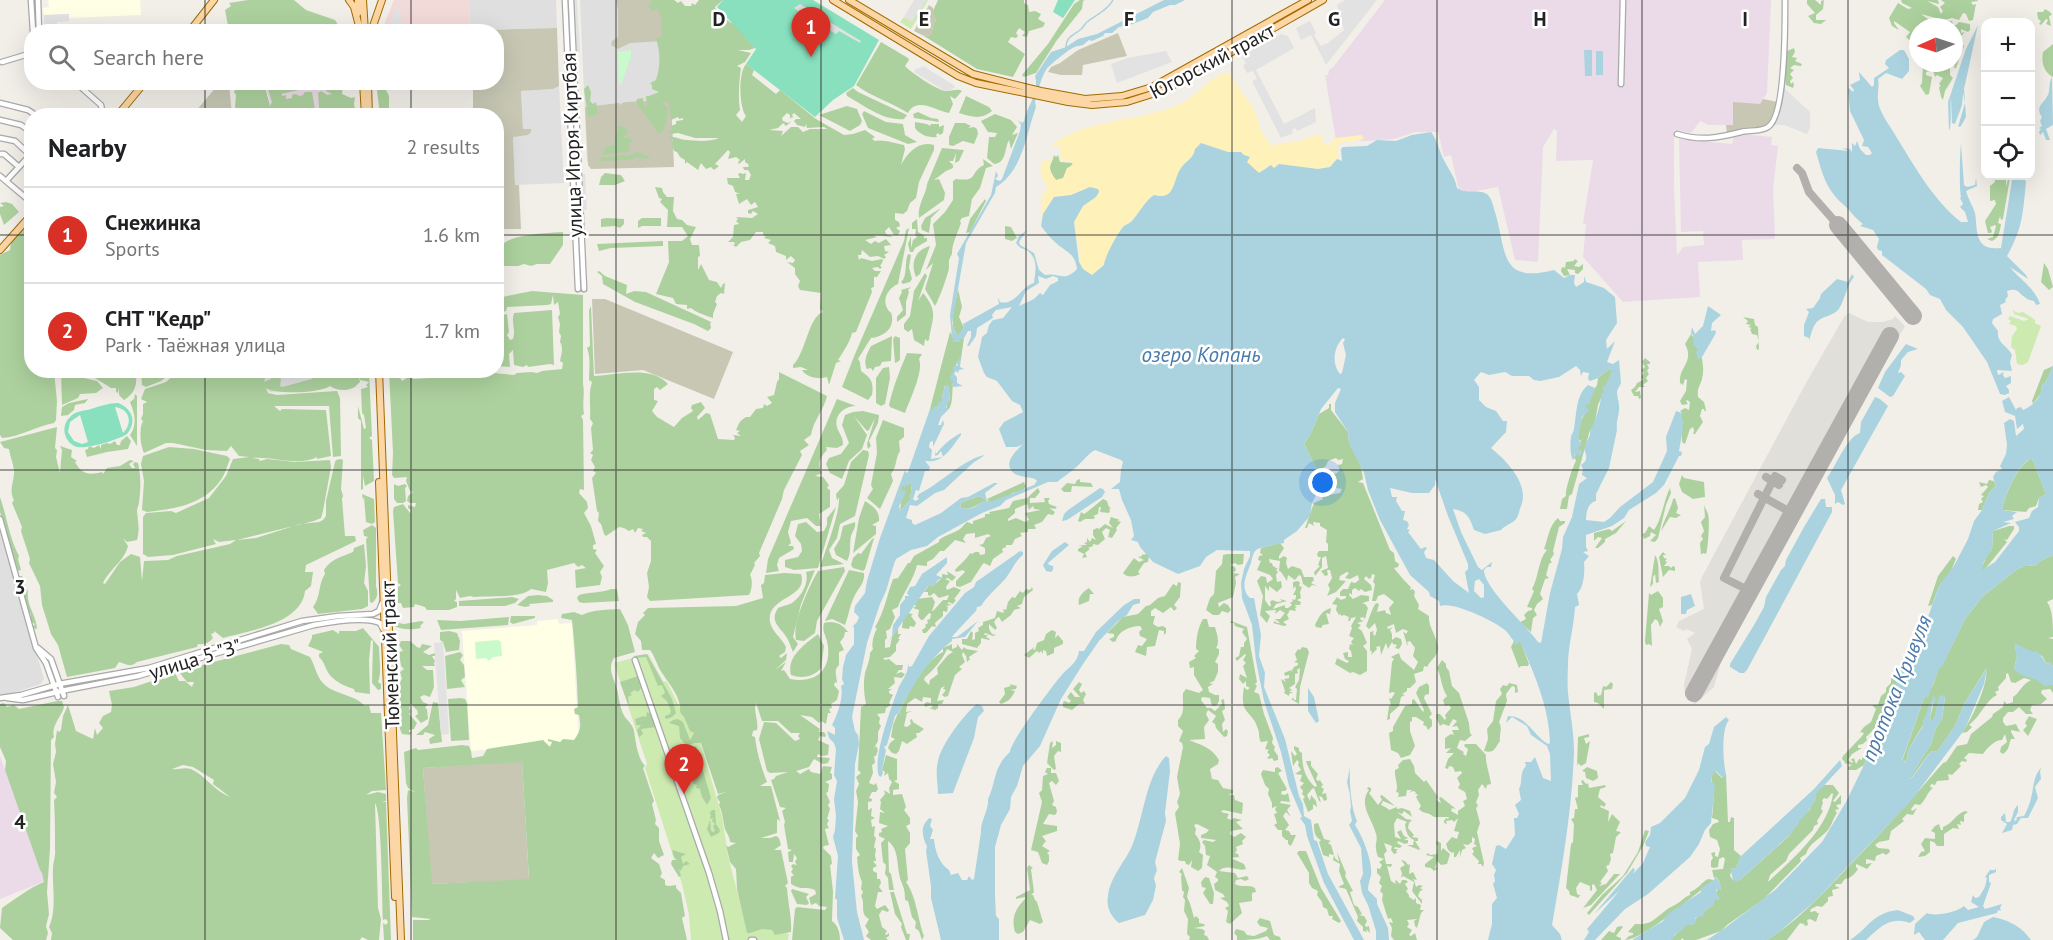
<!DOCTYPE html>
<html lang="en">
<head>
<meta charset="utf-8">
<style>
	body { margin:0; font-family:"PT Sans",sans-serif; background:#f6f6f6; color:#202124 }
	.controls { position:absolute; right:18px; top:18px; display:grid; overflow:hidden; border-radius:12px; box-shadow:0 6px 24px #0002 }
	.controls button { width:54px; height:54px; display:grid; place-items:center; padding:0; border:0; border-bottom:2px solid #e0e0e0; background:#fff; color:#202124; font:30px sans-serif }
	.compass { position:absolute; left:1909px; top:18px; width:54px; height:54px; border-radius:50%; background:#fff; box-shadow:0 6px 24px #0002; rotate:267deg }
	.you { position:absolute; left:1323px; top:483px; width:21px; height:21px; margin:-15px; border:4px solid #fff; border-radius:50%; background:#1a73e8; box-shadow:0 0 0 9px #1a73e833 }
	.badge { display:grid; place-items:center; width:39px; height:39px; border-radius:50%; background:#d93025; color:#fff; font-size:20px; font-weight:700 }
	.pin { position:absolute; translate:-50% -50px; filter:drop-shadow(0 2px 3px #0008) }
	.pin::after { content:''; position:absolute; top:32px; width:21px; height:18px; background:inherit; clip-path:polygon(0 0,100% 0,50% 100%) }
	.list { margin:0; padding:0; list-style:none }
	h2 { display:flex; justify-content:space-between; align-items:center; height:78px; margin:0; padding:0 24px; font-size:26px }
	h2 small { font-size:20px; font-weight:400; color:#757577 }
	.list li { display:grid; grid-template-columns:39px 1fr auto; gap:18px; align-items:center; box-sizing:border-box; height:96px; padding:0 24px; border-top:2px solid #e0e0e0 }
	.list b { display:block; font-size:22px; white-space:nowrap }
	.list p { margin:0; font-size:20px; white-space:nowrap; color:#757577 }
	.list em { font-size:20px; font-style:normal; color:#757577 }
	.icon { flex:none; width:33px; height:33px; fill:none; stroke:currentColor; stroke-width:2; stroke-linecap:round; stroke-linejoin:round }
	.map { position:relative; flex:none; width:2053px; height:940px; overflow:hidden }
	.search { position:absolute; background:#fff; box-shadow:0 6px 24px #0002; left:24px; top:24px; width:480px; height:66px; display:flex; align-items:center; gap:15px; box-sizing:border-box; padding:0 21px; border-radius:24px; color:#757577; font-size:22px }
	.panel { position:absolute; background:#fff; box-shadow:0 6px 24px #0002; left:24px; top:108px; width:480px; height:270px; border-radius:24px }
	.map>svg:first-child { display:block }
	.residential { fill:#e0dfdf }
	.commercial { fill:#f2dad9 }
	.industrial { fill:#ebdbe8 }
	.education { fill:#ffffe5 }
	.airport { fill:#e1dfda }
	.construction { fill:#c7c7b4 }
	.grass { fill:#cdebb0 }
	.forest { fill:#add19e; fill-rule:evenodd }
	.sand { fill:#fff1ba }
	.park { fill:#c8facc }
	.pitch { fill:#88e0be; fill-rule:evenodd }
	.parking { fill:#e2e2e2 }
	.water { fill:#aad3df; fill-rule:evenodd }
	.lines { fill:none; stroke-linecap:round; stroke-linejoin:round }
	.stream { stroke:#aad3df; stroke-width:1.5 }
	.taxiway { stroke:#b1b0ac; stroke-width:8 }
	.runway { stroke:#b1b0ac; stroke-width:18 }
	.minor-casing { stroke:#a9a9a9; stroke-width:7 }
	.major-casing { stroke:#a06b00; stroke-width:8 }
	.minor { stroke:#fff; stroke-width:4.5 }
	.major { stroke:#fcd6a4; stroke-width:6 }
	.grid { fill:none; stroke:#222; stroke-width:1.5; stroke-opacity:0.55 }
	.labels { text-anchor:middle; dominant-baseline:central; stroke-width:5; stroke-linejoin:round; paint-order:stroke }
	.street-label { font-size:20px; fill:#222; stroke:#fff }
	.water-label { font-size:21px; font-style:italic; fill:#4a7aab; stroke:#fff }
	.grid-label { font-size:20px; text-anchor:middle; font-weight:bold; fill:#222; stroke:#fff; stroke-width:5; stroke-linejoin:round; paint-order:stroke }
</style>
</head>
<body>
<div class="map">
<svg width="2053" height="940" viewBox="0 0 2053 940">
	<rect width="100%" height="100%" fill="#f2efe9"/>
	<!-- residential -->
	<path class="residential" d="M 469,0 L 556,0 L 557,28 L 470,30 Z
		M 580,0 L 657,0 L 664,158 L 587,161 Z
		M 559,86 L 564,183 L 515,185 L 513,136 L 527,135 L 523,129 L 521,91 L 553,89 Z
		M 245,371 L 330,371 L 313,389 L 270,392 Z
		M 0,532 L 44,679 L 41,684 L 0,697 Z"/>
	<!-- commercial -->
	<path class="commercial" d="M 394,0 L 469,0 L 470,31 L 381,32 Z"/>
	<!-- industrial -->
	<path class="industrial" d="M 1385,0 L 1771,0 L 1767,93 L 1760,104 L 1733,125 L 1708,125 L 1700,121 L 1691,133 L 1674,130 L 1674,188 L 1677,255 L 1683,247 L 1704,245 L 1703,231 L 1681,232 L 1679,139 L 1732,144 L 1734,137 L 1742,134 L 1772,137 L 1771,145 L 1778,146 L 1773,189 L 1775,239 L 1742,240 L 1743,260 L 1698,262 L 1700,297 L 1623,302 L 1583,257 L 1586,224 L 1583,223 L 1593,160 L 1556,161 L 1557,131 L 1554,129 L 1543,147 L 1538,262 L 1515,260 L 1498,187 L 1471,192 L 1459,190 L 1451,155 L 1444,157 L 1438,132 L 1415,132 L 1394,139 L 1364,141 L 1344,138 L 1336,141 L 1325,75 L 1328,75 L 1329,70 L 1334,66 Z
		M 265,83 L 336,83 L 340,115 L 273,115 Z
		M 0,756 L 45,881 L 0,899 Z"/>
	<!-- education -->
	<path class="education" d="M 48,0 L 140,0 L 141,15 L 69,18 L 68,14 L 44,15 L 43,8 L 49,7 Z
		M 558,619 L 559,624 L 572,623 L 579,743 L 471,751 L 462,631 L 537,625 L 537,621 Z"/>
	<!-- airport -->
	<path class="airport" d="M 1849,313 L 1868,322 L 1883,322 L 1893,319 L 1895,316 L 1905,326 L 1722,659 L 1714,687 L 1695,704 L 1685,696 L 1684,684 L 1692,649 L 1687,639 L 1695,633 L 1686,629 L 1684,631 L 1676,627 L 1679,621 L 1704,609 L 1700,582 L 1703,575 L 1806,383 L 1844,317 Z"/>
	<!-- construction -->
	<path class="construction" d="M 616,0 L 661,0 L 663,41 L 630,43 L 618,49 L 611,45 L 612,41 L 618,37 L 618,10 Z
		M 929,5 L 933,8 L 936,21 L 934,22 L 931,35 L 924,36 L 914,31 Z
		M 557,28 L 559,86 L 553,89 L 521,91 L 523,129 L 531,129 L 531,132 L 528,135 L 513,137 L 515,185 L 519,185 L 521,229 L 500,229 L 500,206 L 504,201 L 502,186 L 497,186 L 496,116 L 473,115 L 473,83 L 496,82 L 496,32 L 485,31 L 485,30 Z
		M 1118,33 L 1127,56 L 1083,65 L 1082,75 L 1061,75 L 1048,72 L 1051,67 L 1060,63 L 1078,50 Z
		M 229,84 L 232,115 L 195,115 L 195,112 L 218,85 Z
		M 1763,99 L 1778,102 L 1770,121 L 1765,126 L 1745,129 L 1727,135 L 1726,125 L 1733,125 L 1733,102 L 1760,104 Z
		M 671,100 L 674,167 L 591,169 L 588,165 L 585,107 L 619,103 L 621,105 L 622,103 L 626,102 Z
		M 592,299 L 605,299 L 733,352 L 714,399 L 643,370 L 595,374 Z
		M 522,761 L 529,880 L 431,884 L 423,768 Z"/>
	<!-- grass -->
	<path class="grass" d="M 926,0 L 928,0 L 911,29 L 900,22 L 904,17 L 912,21 Z
		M 2013,310 L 2018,313 L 2023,312 L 2035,320 L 2035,323 L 2041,326 L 2028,362 L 2023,365 L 2017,364 L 2015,350 L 2011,347 L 2012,336 L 2017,329 L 2016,326 L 2009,324 L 2011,321 L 2008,319 L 2010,316 L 2024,321 L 2029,319 L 2014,314 Z
		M 648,654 L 663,681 L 667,682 L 691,730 L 700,741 L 722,816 L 728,856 L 746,926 L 776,925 L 781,932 L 789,934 L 788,940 L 691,940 L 689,915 L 682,884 L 645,768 L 647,764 L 614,663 Z"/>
	<!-- forest -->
	<path class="forest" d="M 248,0 L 294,0 L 306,10 L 335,20 L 342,31 L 229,31 L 225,10 L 231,6 L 229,3 Z
		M 647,0 L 674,0 L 678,3 L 681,1 L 685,6 L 691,6 L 692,3 L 695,5 L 699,0 L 723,0 L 715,7 L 716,10 L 731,23 L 734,23 L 755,48 L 749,50 L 738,50 L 751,53 L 745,62 L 737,66 L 741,68 C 739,82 738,97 740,110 L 736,115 L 742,122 L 746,116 C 739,107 738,73 746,64 L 754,70 L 752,75 L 776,94 L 780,90 L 816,119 L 844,135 L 853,134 L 865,130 L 875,137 L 872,139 L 875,141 C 881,139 896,143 904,145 L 905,149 L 901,165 C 907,153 919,140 934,145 L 934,150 L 919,182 L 916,198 L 910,203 L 907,211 L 903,214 L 895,213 L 895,220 L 899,222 L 900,226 L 896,228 L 900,231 L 898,235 L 894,235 L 889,227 L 885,231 L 886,234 L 894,237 L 873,235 L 877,237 L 865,240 L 871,244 L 875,241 L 879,243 L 886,239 L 891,245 L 884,246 L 885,251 L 889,252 L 884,255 L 886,257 L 884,259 L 878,256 L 870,257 L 862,250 L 861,255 L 858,255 L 859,260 L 861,258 L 872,261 L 882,259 L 883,261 L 880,266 L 882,267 L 880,269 L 878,267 L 872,268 L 875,271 L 881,271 L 877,277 L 874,277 L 874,287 L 871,288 L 872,292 L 856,332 L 852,333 C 850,342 843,352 838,360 L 841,361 L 836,363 L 829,385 L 827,377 C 818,380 806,377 802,370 L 808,370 L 801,367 L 793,368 L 793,365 C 806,353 808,317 823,312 L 820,309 L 821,293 L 800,290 L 798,286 L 800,281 L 795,274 L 795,268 L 787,262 L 793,263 L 795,260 L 791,256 L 786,260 L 786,256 L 776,252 L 775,246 L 768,243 L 771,240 L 764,238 L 766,236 L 763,235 L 763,232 L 756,232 L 750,240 L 741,242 L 736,247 L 733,245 L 735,244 L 734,242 L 728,242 L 733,237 L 734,225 L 739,224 L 736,221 L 738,219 L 736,217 L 752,218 L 758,214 L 753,211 L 751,214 L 748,213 L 748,210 L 758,207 L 755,202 L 751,205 L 747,199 L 739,204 L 736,194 L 740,194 L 735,192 L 733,186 L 728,184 L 727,178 L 740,178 L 738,174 L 740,173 L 743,174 L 746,173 L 745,180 L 749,180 L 751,175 L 748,170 L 744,170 L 743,167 L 748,167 L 749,165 L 745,162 L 745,159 L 739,164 L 738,162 L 740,160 L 736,157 L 728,159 L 730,152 L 728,150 L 715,164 L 719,166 L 714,170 L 711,167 L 706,169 L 701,163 L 698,170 L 687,162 L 685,164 L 685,160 L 680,157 L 677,152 L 674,151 L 672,145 L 673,140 L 669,137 C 675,136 680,140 687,140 C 697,141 709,142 719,138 L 695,138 L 678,133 L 671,134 L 669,132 L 672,130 L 671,126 L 676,124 L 676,121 L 683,120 L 683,118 L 679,119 L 678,117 L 671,120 L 669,104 L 665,101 L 662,103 L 668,108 L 666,123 L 662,132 L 658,133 L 636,102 L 637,99 L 643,98 L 644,107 L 647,107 L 646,96 L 649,96 L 659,92 L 652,89 L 652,85 L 650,83 L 656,80 C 661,65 660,52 656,38 L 661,37 L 662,20 L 658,9 L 651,11 L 651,8 L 648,8 L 652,1 ZM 787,113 L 790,115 L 790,119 L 792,117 L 794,118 L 792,115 L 794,113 L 801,119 L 796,119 L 794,121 L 797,125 L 805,127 L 806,124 L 807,128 L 824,127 L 827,129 L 810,129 L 803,132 L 798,127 L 791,127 L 781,136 L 783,131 L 769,130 L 778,128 L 783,123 L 786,126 L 792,121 L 788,123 L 783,121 L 782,118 Z
		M 938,0 L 1024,0 L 1024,3 L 1028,5 L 1029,12 L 1035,11 L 1041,14 L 1038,19 L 1045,23 L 1043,27 L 1029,31 L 1027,37 L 1022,36 L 1025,32 L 1019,28 L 1016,33 L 1018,36 L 1016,38 L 1011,37 L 1008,42 L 1025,54 L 1013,77 L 977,69 L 924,36 L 931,35 L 934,22 L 936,21 L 933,11 Z
		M 1080,0 L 1085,0 L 1083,1 L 1082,9 L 1057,40 L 1036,73 L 1024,77 L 1022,75 L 1048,44 L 1074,4 Z
		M 1807,0 L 1815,0 L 1821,5 L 1821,1 L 1824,0 L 1823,9 L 1816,15 L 1816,20 L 1826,20 L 1821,24 L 1814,23 L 1808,16 L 1815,13 L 1807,4 Z
		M 1901,0 L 1938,0 L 1939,4 L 1927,1 L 1938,7 L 1941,14 L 1943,11 L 1940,7 L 1945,3 L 1941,0 L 1977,0 L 1978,1 L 1971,2 L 1973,5 L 1976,4 L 1973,20 L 1969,21 L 1966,14 L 1963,13 L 1959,20 L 1952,18 L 1943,20 L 1921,14 L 1939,27 L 1918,27 L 1918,38 L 1915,38 L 1918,41 L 1918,48 L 1906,37 L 1910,32 L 1894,21 L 1894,23 L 1899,30 L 1892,26 L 1889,18 L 1898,3 L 1908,9 L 1912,8 L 1902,3 Z
		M 2045,9 L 2050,12 L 2052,15 L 2049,16 L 2051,26 L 2046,24 L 2048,20 L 2046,19 L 2041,25 L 2039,24 L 2041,21 L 2038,19 L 2037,12 L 2043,12 Z
		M 1952,21 L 1953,25 L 1956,25 L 1959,22 L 1970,24 L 1970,30 L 1968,32 L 1961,29 L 1961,33 L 1965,32 L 1960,37 L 1954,33 L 1954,27 L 1945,27 L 1942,25 L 1943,22 Z
		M 1954,37 L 1957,38 L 1964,46 L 1956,68 L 1954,68 L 1956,57 L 1954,55 Z
		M 881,42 L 908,58 L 909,60 L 905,66 C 909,71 938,91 946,91 C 951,91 955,89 960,90 L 962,91 L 955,99 L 950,96 L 953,104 L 949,113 C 936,111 917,96 908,113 C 891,102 872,97 856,85 Z
		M 2053,44 L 2053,77 C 2044,72 2041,63 2043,52 Z
		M 1794,48 L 1795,52 L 1792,57 L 1797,58 L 1795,61 L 1802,64 L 1801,66 L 1794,65 L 1790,68 L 1794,70 L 1790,74 L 1793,78 L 1790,81 L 1791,84 L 1793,82 L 1794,85 L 1793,88 L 1786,85 L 1785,67 L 1787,51 Z
		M 1923,63 L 1928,64 L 1928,68 L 1930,71 L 1926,72 L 1926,75 L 1932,77 L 1929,94 L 1926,95 L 1920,86 L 1922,83 Z
		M 1931,63 L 1950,63 L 1950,75 L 1953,78 L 1945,91 L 1943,100 L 1941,97 L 1939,87 L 1941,86 L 1939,84 L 1943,78 L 1937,75 L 1935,77 Z
		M 234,83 L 264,83 L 270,106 L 272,102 L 266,83 L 314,83 L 314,89 L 303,89 L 281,94 L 283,96 L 286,95 L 286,99 L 292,98 L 292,95 L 296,94 L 299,96 L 303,95 L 305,92 L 312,92 L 315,109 L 285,112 L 285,115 L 237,115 L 235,113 L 237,110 L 235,107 L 236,95 L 234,92 L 236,88 Z
		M 317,83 L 343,83 L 342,94 L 351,98 L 355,97 L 354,104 L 356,115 L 351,110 L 350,115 L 348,115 L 346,107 L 347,115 L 320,115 L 322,114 L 319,113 L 328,110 L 319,108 L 318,93 L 321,91 L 327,95 L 332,94 L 326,91 L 328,88 L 318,88 Z
		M 376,83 L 388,83 L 384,86 L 389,96 L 389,115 L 386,111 L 383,113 L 386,113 L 386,115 L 380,115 Z
		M 588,85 L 591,92 L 590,101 L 593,104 L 596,102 L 598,114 L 588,117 L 584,89 Z
		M 853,88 L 858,92 L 907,115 L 904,119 C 883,121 865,106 847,96 L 846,93 Z
		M 966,96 L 989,107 L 992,111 C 981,120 972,117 959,113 Z
		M 847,106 L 857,109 L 862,121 L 860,125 L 850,131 L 819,115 Z
		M 864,111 L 886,122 L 903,124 L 905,135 L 917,142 L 908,144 L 868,128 L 862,114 Z
		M 918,112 L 931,118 L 938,119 L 939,122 L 914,118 L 913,114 Z
		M 995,114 L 1011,120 L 1017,127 L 1012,135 L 1018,133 L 1011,149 L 1009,140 C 1004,149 1007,163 994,164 L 987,158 L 989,137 L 995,137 L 997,133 L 988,132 L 981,121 Z
		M 915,122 L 927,124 L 930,126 L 931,124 L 939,124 L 939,127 L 944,125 L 943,133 L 940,135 L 938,133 L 936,135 L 937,137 C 929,138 920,135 915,128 Z
		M 955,123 L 965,123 L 971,126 L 968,128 L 974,127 L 977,129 L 978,134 L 974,144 L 963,141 L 953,146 L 949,145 L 949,137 Z
		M 618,126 L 625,127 L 629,134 L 624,136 L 624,138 L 630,138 L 632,141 L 628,145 L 630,150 L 627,152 L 602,155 L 606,147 L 615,145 C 613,139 618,133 618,126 Z
		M 942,148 L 964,150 L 959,161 L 955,163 L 956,153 L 953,161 L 949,161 L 953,165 L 953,168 L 946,171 L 934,180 L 939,179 L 945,193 L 944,200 L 919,218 C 917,205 926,195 927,184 Z
		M 637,152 L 651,157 L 646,159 L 636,157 L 632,160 L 598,161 L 601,158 L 626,155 L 625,157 Z
		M 1054,155 L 1056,157 L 1058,155 L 1060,162 L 1073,163 L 1063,179 L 1056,180 C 1045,168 1052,165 1054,155 Z
		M 983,159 L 993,166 L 986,168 L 980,188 L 972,199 L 969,216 L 962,218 L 960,221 L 961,223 C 957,235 952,243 952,254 C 948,260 949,262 949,268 C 948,275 938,302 935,306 L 925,289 L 933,263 L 926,270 L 936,245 L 933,224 L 945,212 L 953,200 L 953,181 L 956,179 C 980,182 968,173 984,165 Z
		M 605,173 L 621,175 L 625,181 L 615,185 L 599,185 L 601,177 Z
		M 1993,176 L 2006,176 L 2006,187 L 2008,179 L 2010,178 L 2003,219 L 2001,220 L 2000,216 L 1998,223 L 2001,224 C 2000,231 1999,238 1992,241 L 1987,239 L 1993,237 L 1996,226 L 1995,225 L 1990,227 L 1992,231 L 1991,233 L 1988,233 L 1985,221 L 1996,204 L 1995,200 L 1990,201 L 1990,186 L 1995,182 Z
		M 655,187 L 662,188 L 663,192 L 667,197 L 674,197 L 673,211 L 677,219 L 682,220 L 687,225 L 696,227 L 690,239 L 692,245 L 699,245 L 700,256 L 698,257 L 698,270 L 701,264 L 709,280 L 717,282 L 721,288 L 723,284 L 725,283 L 724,294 L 721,293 L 717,296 L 715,302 L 717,304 L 713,314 L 713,318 C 707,316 695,312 691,308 L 687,309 L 687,305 L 676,304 L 673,298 L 656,294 L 669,262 L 668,241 L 682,241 L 688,236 L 682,227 L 667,227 L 668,210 L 660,202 L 662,199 L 659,198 Z
		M 985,199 L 986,201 L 970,232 L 966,233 L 970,219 Z
		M 6,202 L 12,204 L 19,212 L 4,225 L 0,214 L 0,207 L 4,206 L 0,203 Z
		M 941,208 L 931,218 L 929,233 L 922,230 L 921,226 L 925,218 Z
		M 31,218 L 31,289 L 30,288 L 32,370 L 38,371 L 37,376 L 41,371 L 54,371 L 57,401 L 56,420 L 54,423 C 37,426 20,437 2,438 L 0,435 L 0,255 L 10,250 L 11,242 Z
		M 607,218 L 624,219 L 624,224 L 620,228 L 615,226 L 601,227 L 601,219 Z
		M 642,218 L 661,218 L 661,226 L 642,226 L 638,228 L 638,221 Z
		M 917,219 L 918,232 L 925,236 L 923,238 L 927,238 L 927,241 L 915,248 L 913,252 L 910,252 L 908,244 L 911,236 L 911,248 L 913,240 L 917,237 L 915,235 L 916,229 L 912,229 L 912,223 Z
		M 1005,226 L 1011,227 L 1017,238 L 1012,241 L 1005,239 Z
		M 909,228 L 898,284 C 889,288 882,298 887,308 C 890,314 891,310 892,316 C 894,330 882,337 871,338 L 858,359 L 860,362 L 861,371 C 871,378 874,382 872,395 L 868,400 L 842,387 L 855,354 L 904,241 L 906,230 Z
		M 563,232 L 563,245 L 550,264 L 537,264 L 531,266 L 524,264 L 518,266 L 503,266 L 503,265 L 500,263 L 500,247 C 509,234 547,233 563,232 Z
		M 663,241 L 663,246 L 611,248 L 599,251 L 597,244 Z
		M 930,246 L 920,274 L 916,277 C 910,263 915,250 930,246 Z
		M 908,254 L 911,255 L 909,267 L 912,279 L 910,282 L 903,284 L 901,282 C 908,276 904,263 908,254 Z
		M 1574,259 L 1578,261 L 1574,266 L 1579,267 L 1583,264 L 1583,269 L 1578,274 L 1575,273 L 1575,270 L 1567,269 L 1570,275 L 1564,276 L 1561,271 L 1562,267 L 1565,268 L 1566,262 L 1574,261 Z
		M 2044,263 L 2048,269 L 2053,287 L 2049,290 L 2041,282 Z
		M 599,271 L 605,276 L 627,285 L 626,294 L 634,291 L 646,292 L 709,321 L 712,323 L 710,323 L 711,328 L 708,331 L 694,324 L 635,302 L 603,284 L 602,276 L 597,272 Z
		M 925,273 L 927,276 L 918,301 L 923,293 C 939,312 932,318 929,340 L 927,341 L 925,339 L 924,346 L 914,340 L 912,329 L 908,332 L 904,329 L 904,324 L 910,316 L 914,291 Z
		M 911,287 L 908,290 L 909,292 L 906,302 L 906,315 L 897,322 L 897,317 L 903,310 L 899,298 L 902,292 L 901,290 Z
		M 958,289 L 962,307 L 959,317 L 964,328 L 958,336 C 947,325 956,303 958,289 Z
		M 532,291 L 583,295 L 583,384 C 585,394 582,403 584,414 L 581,416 L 583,420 L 584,490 L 580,489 L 579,493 L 587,502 L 588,508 L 584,513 L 591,526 L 596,544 L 593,545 L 593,549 L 597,550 L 595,553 L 604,566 L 600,572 L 602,577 L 600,585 L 576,588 L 575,570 L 586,568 L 582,565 L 578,567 L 574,563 L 547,570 L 548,583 L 546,592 L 531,589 C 520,599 490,595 474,597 L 470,596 L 460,598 L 456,590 L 456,599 L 454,601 L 457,602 L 457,607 L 449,610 L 427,610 L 425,607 L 415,604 L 414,607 L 403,608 L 401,603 L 398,603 L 398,587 L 401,585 L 398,583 L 393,511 L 394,507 L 403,504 L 410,513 L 411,510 L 408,508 L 408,505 L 415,507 L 416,503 L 410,503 L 407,501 L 408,496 L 413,492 L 410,491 L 406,481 L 407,477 L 394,478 L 392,475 L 393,453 L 389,371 L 399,371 L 399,376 L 402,381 L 408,377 L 414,379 L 445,377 L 447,378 L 450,377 L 493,373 L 514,375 L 517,373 L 532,372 L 537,373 L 542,371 L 562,369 L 563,363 L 560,361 C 561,355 564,348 560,342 L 561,336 L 559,332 L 560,324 L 558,317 L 560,314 L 558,302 L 554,305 L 553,295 L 551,304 L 547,305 L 507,307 L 506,311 L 497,314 L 497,298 Z
		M 591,306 L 594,376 C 615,375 652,365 668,384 L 660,390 L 657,387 L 654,389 L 654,400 L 658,401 L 652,411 L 657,417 L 674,427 L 682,418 L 693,411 L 691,408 L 692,405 L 701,402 L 705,408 L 697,417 L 698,420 L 706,413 L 710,414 L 718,439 L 734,440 L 735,438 L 733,435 L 741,436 L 737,433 L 740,431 L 736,430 C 739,424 739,421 746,417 L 750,417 L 756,409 L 763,408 L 764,404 L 767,406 L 772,403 L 767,397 L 774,395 L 777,382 L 779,379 L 779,372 L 827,396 C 824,410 813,421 811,435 L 804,440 L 809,445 L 800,451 L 802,455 L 784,490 L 782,499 L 759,553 L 760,556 L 754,563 L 755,565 L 750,575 C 753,579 752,591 749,595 L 650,601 L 647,597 L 649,587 L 647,573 L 651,561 L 651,541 L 647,537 L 643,537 L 642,535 L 646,533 L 641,531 L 643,529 L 638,528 L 635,533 L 633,529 L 629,531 L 624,528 L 619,527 L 606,536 L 604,534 L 601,524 L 598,521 L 599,513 L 597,511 L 592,478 L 596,473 L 593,471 L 595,467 L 591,460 L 593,455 L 590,453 L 593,450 L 591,428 L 593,423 L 590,419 C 591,406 588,394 592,382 L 589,380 C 589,369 591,358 587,348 L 590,346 L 589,310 Z
		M 552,310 L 554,365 L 550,364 L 528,367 L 527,365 L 523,367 L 514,365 L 513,350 L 509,354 L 510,367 L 497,366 L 497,316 L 507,314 L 509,332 L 507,335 L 510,340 L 513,339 C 516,330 511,323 514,313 Z
		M 1743,317 L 1754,319 L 1755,325 L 1758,327 L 1759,349 L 1757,350 L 1756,346 L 1759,342 L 1757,335 L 1752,334 L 1750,329 L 1752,328 L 1748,327 L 1751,325 L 1746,324 L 1748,321 Z
		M 950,332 L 955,339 L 964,338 L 961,359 L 957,362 L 952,379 L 954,381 C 951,390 954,401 949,409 L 947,409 L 947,403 L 950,399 L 948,385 L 945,385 L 942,398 L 944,399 L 931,414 L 930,409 Z
		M 1691,334 C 1699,345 1706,364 1702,379 C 1700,386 1697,388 1698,397 L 1704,402 L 1706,410 L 1705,412 L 1704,409 L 1702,409 L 1700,416 L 1703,422 L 1695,434 L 1693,434 L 1694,431 L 1693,427 L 1690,429 L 1685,444 L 1682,442 C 1682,432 1681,424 1682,413 L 1680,411 L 1685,408 L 1689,410 L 1690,402 L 1687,400 L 1686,401 L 1688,404 L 1682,405 L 1680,401 L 1686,391 L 1687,380 L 1685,379 L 1683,385 L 1680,383 C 1678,367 1695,362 1685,344 Z
		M 892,336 L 891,361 L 882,362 L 880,366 L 875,367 L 873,371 L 871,368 L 867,369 C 863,362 867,353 871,346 Z
		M 895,336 L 900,338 L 900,359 L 899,361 L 895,363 L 893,339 Z
		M 907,353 L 922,354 L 919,359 C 924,371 910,399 905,413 L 890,407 L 889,405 C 893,387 900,370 907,353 Z
		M 1645,358 L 1650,362 L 1650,364 L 1647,364 L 1649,368 L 1647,371 L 1649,374 L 1646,378 L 1648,381 L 1643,385 L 1645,387 L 1639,387 L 1635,392 L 1640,391 L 1641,398 L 1639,399 L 1638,396 L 1634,396 L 1631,390 L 1635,387 L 1637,383 L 1643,380 L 1641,377 L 1644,373 L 1641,370 L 1645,367 L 1642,362 Z
		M 2053,366 L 2046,382 L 2042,385 L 2041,393 L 2033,404 L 2032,401 L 2044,370 Z
		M 889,367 L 890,378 L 885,404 L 881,406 L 876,403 L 876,378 L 883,368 Z
		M 1609,369 L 1613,370 L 1598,405 L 1594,427 L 1590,430 L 1572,494 L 1569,496 L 1567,509 L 1560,509 L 1562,499 L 1566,496 C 1565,490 1572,468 1576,461 L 1574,456 L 1576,454 L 1576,448 L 1579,446 L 1581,441 L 1578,439 C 1578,432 1580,419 1585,414 L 1585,404 L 1589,404 L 1592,393 L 1597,385 L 1598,378 Z
		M 92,370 L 136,371 C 137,384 136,393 124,400 L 119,395 L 119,388 L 118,393 L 116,392 L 116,388 L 111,388 L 95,378 L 94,374 L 99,375 L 99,372 L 93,373 Z
		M 61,371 L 86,371 L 89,372 L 84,378 L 97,381 L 103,388 L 96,393 L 80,394 L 78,398 L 62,405 Z
		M 141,371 L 141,370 L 174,371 L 161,381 L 146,387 L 142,385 Z
		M 230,371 L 232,372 L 231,371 L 262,372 L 266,375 L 264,382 L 271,379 L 271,376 L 276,373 L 281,379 L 280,386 L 282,387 L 312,379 L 314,373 L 318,371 L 358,371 L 360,382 C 357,384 356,387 353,388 C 347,391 336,391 330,386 C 320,393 277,395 266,388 L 268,393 L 277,395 L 337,391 L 340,398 L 341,456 L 333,457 L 329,406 L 274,406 L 280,411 L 282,409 L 326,410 L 331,456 L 317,459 L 317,457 C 299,467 272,456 252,458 L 259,459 L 260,461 L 267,459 L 295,462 L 330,460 L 331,467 L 323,511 L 321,518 L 314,521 L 237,540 L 256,538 L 300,524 L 319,522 L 323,520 L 326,516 L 326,501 L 335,462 L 336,460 L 341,459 L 343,460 L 341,489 L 343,496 L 342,499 L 345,536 L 355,536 L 356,541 L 306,565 L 305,572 L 313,572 L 311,586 L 305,591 C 302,623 249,631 223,638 L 214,631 L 214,633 L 211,634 L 213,638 C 209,643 204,645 198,644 L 197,647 L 137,662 C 130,668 126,664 119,662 L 115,668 L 67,677 L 58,645 L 51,634 L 42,605 L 40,586 L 29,563 L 30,559 L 21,531 L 22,527 L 12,503 L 14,500 C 8,490 15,480 14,470 C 13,463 10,456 9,449 L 4,448 L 0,442 L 57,427 L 55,448 L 57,450 L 56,457 L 60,473 L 62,450 L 60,446 L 72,450 L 71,457 L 77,461 L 75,462 C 82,475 89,475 102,472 L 103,474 L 107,468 L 120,466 L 130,460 L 134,461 L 129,464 L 132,468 L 135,468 L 133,464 L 135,462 L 138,463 C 141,476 141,489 139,502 C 139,505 137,508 137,511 C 138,522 140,529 137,540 L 127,542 L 123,538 L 128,546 C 125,560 109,570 103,583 L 105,584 L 120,562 L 131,554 L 140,557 L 142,581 L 144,561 L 168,560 L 177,556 L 230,544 L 236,540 L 219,542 L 213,539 L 216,544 L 173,555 L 148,557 L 143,554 L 143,517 L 146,513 L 171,511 L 176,513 L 209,498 L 226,476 L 233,459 L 249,457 L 239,456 L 231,446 L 227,451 L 206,450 L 173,443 L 166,443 L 144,453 C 140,445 139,428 143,421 L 141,419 L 143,414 L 143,404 L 147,402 L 141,399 L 145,389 L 166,382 L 178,371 Z
		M 360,371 L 369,371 L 372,436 L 369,438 L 372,440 L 374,481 L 365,486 L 363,476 L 363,489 L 361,490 L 361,421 L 358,418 L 358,406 L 364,429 L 366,428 L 364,415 L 362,413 L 361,389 L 368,387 L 366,385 L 369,382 L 360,380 Z
		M 135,394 L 137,396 L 137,446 L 130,435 C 138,424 134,412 130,402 L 134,399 Z
		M 88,399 L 85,403 L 75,405 L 74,410 L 68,415 L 61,416 L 62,407 L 69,403 Z
		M 837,399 L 856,406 C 843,406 832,417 838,430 C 841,436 843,438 843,445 L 837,448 L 826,447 L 827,450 C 820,457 817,464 822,473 L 815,476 L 823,477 L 829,485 L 827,488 L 830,490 L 830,507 L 819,514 L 821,526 L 816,526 L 807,518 L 791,521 L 788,532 L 791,543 L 788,546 L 793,546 L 794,549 L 779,558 L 777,565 L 779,571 L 766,573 L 768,559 Z
		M 1329,404 L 1331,404 L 1331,410 L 1348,432 L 1349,442 L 1361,466 L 1363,479 L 1358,482 L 1363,483 L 1390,550 L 1394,553 L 1395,561 L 1399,564 L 1398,567 L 1394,568 C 1396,571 1408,585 1411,587 L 1410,590 L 1413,589 L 1415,592 L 1414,596 L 1419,605 L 1418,609 L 1429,616 C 1428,628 1439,639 1438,650 C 1437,656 1430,661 1427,667 L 1424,666 L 1423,671 L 1414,674 L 1416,682 L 1410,688 L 1407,688 L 1407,691 L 1402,694 L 1405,695 L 1401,697 L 1399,706 L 1390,714 L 1390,719 L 1387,720 L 1389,706 L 1391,705 L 1389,698 L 1391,699 L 1395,693 L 1393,692 L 1389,693 L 1392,662 L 1394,659 L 1391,657 L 1399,653 L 1401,659 L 1414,670 L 1418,662 L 1413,656 L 1415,648 L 1410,641 L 1407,642 L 1408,645 L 1407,645 L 1403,631 L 1406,634 L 1408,631 L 1403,629 L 1396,633 L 1394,624 L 1387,627 L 1388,629 L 1393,627 L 1390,630 L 1392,634 L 1392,640 L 1396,637 L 1401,639 L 1402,644 L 1399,649 L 1395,648 L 1397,645 L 1393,644 L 1392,642 L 1388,649 L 1386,643 L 1381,655 L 1380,646 L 1376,647 L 1377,649 L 1371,655 L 1372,652 L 1370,650 L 1370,632 L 1374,631 L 1373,634 L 1375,636 L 1377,630 L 1375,623 L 1369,629 L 1366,626 C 1369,619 1372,608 1376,603 L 1379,604 L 1377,612 L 1385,610 L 1386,613 L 1391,615 L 1389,608 L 1394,602 L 1384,594 L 1378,596 L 1376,601 L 1372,601 L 1375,584 L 1373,582 L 1375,575 L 1372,574 L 1371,578 L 1369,579 L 1366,576 L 1364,579 L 1371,585 L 1372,590 L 1365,592 L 1361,589 L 1359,591 L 1355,588 L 1352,590 L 1352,595 L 1350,593 L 1349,595 L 1353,599 L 1361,595 L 1369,596 L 1369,601 L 1362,603 L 1365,604 L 1368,608 L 1365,619 L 1363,617 L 1360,618 L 1361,620 L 1364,621 L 1357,623 L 1361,625 L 1358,628 L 1362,631 L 1367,643 L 1363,646 L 1367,651 L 1367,671 L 1360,675 L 1353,672 L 1350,673 L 1335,664 L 1337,658 L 1347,663 L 1349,661 L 1345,659 L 1343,653 L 1348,652 L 1348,657 L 1352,657 L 1351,651 L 1349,649 L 1350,644 L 1353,645 L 1351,642 L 1354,638 L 1349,636 L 1352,628 L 1351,626 L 1356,617 L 1351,618 L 1350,621 L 1348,621 L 1349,617 L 1344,615 L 1341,616 L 1341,614 L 1339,615 L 1336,610 L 1337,605 L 1332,604 L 1337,597 L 1341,600 L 1346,598 L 1346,596 L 1340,596 L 1340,592 L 1343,589 L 1348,589 L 1351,582 L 1355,583 L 1359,580 L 1358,575 L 1350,579 L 1345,578 L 1349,573 L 1347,572 L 1340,576 L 1339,580 L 1346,581 L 1336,592 L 1327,596 L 1330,589 L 1328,585 L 1332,578 L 1330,570 L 1327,570 L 1328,575 L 1325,576 L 1321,571 L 1328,568 L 1326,556 L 1322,558 L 1322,567 L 1315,576 L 1314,572 L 1320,566 L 1318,565 L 1321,557 L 1318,557 L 1317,554 L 1319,551 L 1328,551 L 1328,544 L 1326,542 L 1327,530 L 1320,526 L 1320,523 L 1313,522 L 1314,526 L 1309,523 L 1307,528 L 1305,528 L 1314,503 L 1323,499 L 1322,496 L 1340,493 L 1342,489 L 1336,488 L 1321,493 L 1332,482 L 1327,482 L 1323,486 L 1318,487 L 1315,485 L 1331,479 L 1331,475 L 1337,473 L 1340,470 L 1338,465 L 1342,464 L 1343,459 L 1338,460 L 1336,458 L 1328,461 L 1326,466 L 1316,473 L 1315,466 L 1304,444 L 1311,433 L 1319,414 L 1329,408 Z
		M 863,411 L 879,415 L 878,423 L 869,441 L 871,446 L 868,449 L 867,444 L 875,418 L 869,430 L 867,431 L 854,416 L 867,435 L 862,449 L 849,461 L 842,479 L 830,473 L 826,464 L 829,458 L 841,454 L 849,443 L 842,425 L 845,415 L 853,412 Z
		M 883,420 L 904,428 L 904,437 L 899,441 L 900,451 C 895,459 897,467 891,474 L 893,481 L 880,509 L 867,498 L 873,489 L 871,485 L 877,453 L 876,438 Z
		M 127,436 L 131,441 L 128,449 L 107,452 L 87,457 L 85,450 L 88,449 L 89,446 L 94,448 L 99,445 L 101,449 L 101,445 L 107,443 L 110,444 L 115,441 L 117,445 L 120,445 L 121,441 Z
		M 169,447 L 194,449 L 227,456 L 230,459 C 227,466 225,475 220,481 C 203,505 174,509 147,512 L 142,510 L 144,481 L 141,464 L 143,456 Z
		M 863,450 L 868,451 L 869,455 L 855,516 L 840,524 L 837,538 L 829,550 L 832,558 L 844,564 L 820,567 C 826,549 840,513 839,497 L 837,501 L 836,494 L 844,485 L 851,462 Z
		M 2032,458 L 2046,494 L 2039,498 L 2036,506 L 2029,508 L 2026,512 L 2002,510 C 2005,495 2017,465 2032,458 Z
		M 1682,475 L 1684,478 L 1704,482 L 1705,497 L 1693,499 L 1682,492 L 1679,484 Z
		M 1080,479 L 1080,482 L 1091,483 L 1093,487 L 1072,486 L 1071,492 L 1064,492 L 1061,489 L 1067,483 L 1075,484 L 1077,480 Z
		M 1989,480 L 1994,481 L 1996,486 L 1989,493 L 1982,510 L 1978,510 L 1979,504 L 1983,502 L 1981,499 L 1984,496 L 1981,495 L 1988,487 L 1986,485 L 1981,487 L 1979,482 L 1987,484 Z
		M 910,482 L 912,484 L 910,500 L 900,511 L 902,491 L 898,498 L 903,483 L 904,485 Z
		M 1024,482 L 1026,487 L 1022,491 L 1012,493 C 1007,500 998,504 989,502 L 987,499 Z
		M 394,484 L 398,486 L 405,484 L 407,486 L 405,488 L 406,501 L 403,503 L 397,503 L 394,499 Z
		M 1038,488 L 1040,492 L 1035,498 L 1030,498 L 1030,503 L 1045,502 L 1044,498 L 1050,498 L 1048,501 L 1049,504 L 1057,507 L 1055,509 L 1049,508 L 1055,512 L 1053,515 L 1048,514 L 1042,522 L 1034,525 L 1036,528 L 1035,529 L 1028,529 L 1028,532 L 1020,533 L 1022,536 L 1015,539 L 1012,545 L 1006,545 L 1006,547 L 1002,549 L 1003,552 L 993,559 L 990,566 L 984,563 L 982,565 L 971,582 L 960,587 L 956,586 L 956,581 L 965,572 L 963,570 L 956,572 L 955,570 C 959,565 967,559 970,553 L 972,554 L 975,552 L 979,552 L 980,555 L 985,554 L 985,548 L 979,545 L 983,544 L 986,538 L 991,536 L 988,534 L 975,538 L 975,533 L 966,534 L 963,539 L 966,543 L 955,540 L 944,551 L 940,551 L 933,559 L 927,562 L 927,566 L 917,565 C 914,579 902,595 898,607 L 892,610 L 895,617 L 890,629 L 886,631 L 887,638 L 885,640 L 885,648 L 890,647 L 892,637 L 898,628 L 898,634 L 901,634 L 898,639 L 900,639 L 896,645 L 896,651 L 890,657 L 883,658 L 885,660 L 889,659 L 896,665 L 903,665 L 902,670 L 899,670 L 896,674 L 901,672 L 905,674 L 902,678 L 894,677 L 895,683 L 888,689 L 892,689 L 889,691 L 889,693 L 893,695 L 889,703 L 891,705 L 886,708 L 885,713 L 877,714 L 880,718 L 879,723 L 881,726 L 878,732 L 878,741 L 874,748 L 876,746 L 878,750 L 876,756 L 874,756 L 875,763 L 872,765 L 873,773 L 869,783 L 874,785 L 876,783 L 878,789 L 876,792 L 872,792 L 869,798 L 872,799 L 872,801 L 868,802 L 868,810 L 872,808 L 871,816 L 875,818 L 871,820 L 872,827 L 875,826 L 874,836 L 876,838 L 874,847 L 876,849 L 875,855 L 876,861 L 873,861 L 877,866 L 873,868 L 873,871 L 877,873 L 877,879 L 880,879 L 881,883 L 879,887 L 883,892 L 878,892 L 875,906 L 877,909 L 885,905 L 889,910 L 888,912 L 882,910 L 879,915 L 882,927 L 887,931 L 885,934 L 886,935 L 889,933 L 889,936 L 886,938 L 888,940 L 871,940 L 866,936 L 869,932 L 865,926 L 869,919 C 859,913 866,905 861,896 L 863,892 L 861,889 L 862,882 C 858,873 858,866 857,857 L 860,855 L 856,849 L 856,838 L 858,836 L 855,831 L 858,802 L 856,791 L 859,784 L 856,777 L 861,773 L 858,770 L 861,707 L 866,704 C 864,694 863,683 865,673 C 867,666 870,660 870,653 L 873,649 C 871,645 874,633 877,629 L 875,627 C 884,613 887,595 893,579 L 898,578 L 908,563 L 910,563 L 914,556 L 939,542 L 939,540 C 945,535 954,533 960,529 C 963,527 964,524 967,522 L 973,524 L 973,521 L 985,517 L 985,514 L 990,514 L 989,512 L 1009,508 L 1013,501 L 1027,498 ZM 1027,504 L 1029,510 L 1033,506 L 1034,509 L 1041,510 L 1025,513 L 1029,520 L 1025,522 L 1016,518 L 1008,521 L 1008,519 L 1015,513 L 1015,509 Z
		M 1670,488 L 1671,493 L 1666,505 L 1658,538 L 1655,542 L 1650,541 L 1656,535 L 1651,532 L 1650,536 L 1644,539 L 1642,534 L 1645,533 L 1649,526 L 1654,530 C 1662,519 1664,499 1670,488 Z
		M 362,494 L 374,499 L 375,522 L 372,524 L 366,522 L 364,497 L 363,500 Z
		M 979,496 L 985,499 L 985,501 C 976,505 970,511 961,508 L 960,503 Z
		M 0,497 C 7,517 9,537 19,556 L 18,559 L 21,570 L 18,571 L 0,512 Z
		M 1675,498 L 1678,508 L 1676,513 L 1681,515 L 1676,518 L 1670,517 L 1661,531 C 1664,519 1671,509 1673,499 Z
		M 1103,499 L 1107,501 L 1109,507 L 1111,508 L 1109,509 L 1110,511 L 1109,513 L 1100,512 L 1101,507 L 1099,507 L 1098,514 L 1093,516 L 1095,517 L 1094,519 L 1085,519 L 1080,522 L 1078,521 L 1081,512 L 1084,514 L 1087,512 Z
		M 865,501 C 873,506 880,511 879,521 L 872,525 L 876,526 L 876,534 L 853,553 L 859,518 Z
		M 1704,505 C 1705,508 1707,511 1708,514 C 1710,518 1708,551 1706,554 L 1703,553 L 1701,555 L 1700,543 L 1703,539 L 1701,536 L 1704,531 L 1701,522 L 1705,517 Z
		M 836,507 L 818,568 L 794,570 L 785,567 L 785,560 L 798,557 L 802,551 L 801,544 L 795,536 L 798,524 L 806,522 L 817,532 L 824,531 L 827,525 L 827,518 Z
		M 1111,517 L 1120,520 L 1117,521 L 1121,522 L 1116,528 L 1117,530 L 1112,538 L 1108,537 L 1110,530 L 1106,528 L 1102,532 L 1105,539 L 1098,545 L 1093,544 L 1093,546 L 1088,548 L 1090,549 L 1085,553 L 1087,557 L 1082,558 L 1084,554 L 1078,551 L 1078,549 L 1083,546 L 1078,545 L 1087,545 L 1084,543 L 1087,542 L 1087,538 L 1090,542 L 1092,538 L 1096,540 L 1093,535 L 1093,530 L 1097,528 L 1099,529 L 1105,524 L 1113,528 L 1109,523 Z
		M 1558,518 L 1560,521 L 1565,521 L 1565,523 L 1559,527 L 1553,551 L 1554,554 L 1550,560 L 1552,562 L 1549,564 L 1546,575 L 1549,578 L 1545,579 L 1540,594 L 1543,599 L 1537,604 L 1534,610 L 1537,615 L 1533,618 L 1531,632 L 1520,622 L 1526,619 L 1524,615 L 1528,611 L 1532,610 L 1532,608 L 1527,607 L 1534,591 L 1532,589 C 1539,577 1538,559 1547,550 L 1544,549 C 1548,539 1549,525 1558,518 Z
		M 1626,521 L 1616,533 L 1605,539 L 1605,542 L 1598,548 L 1595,548 L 1602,538 L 1598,537 L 1594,541 L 1594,533 L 1609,529 L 1612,531 Z
		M 855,522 C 856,528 853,530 851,536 C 849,545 852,552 847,561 L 836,555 L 834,549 L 840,539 L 843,526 Z
		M 372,525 L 376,528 L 376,586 C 378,593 378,598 372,603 L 370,602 L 366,539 L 368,537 L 364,536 L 363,530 Z
		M 2009,526 L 2014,526 L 2014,529 L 2007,540 L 2004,539 L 2007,542 C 1999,552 1992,561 1983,571 L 1981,570 L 1986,557 L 1992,549 L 1993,531 Z
		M 874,538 L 865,569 L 863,571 L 853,568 L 851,565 L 853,558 L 858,553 L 861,554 L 872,539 Z
		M 1280,543 L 1284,548 L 1279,556 L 1279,559 L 1284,556 L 1287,558 L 1286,563 L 1288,569 L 1292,566 L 1301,569 L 1304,577 L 1313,577 L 1314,580 L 1311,583 L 1317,586 L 1312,585 L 1309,588 L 1303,584 L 1301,576 L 1299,575 L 1295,580 L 1288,575 L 1287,581 L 1281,572 L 1279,571 L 1280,561 L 1269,559 L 1270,563 L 1272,563 L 1273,566 L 1278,569 L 1276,570 L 1278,572 L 1276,575 L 1277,582 L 1281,581 L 1282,587 L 1277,592 L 1269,586 L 1269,591 L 1265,586 L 1265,600 L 1269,606 L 1271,606 L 1270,602 L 1272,600 L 1278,602 L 1282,601 L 1280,599 L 1287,601 L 1276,604 L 1273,609 L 1285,605 L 1285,608 L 1288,608 L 1292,605 L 1290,603 L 1293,601 L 1292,599 L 1295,600 L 1296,597 L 1296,595 L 1293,595 L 1296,589 L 1295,586 L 1293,589 L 1293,582 L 1298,581 L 1300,583 L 1299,586 L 1302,587 L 1300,592 L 1301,598 L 1297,600 L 1301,602 L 1300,605 L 1295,605 L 1296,607 L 1299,606 L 1295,608 L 1296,611 L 1290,610 L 1287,615 L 1289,619 L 1283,622 L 1287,625 L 1284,626 L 1273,623 L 1275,621 L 1277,623 L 1280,623 L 1275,619 L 1280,619 L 1285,613 L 1280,610 L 1275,614 L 1274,618 L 1276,610 L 1265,611 L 1270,616 L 1267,623 L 1260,615 L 1263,596 L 1257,581 L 1261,576 L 1266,577 L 1267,583 L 1273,579 L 1270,575 L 1257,570 L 1261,561 L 1258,560 L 1259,556 L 1263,555 L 1260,553 L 1261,548 Z
		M 364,544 L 366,566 L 364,583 L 368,591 L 368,606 L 362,609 L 318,614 L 313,607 C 321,597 318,584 325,574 L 324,570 C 331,559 341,557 353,552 L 354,548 Z
		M 1663,552 L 1666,555 L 1663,555 L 1664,558 L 1667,559 L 1665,561 L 1667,562 L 1664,566 L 1669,566 L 1671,568 L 1673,566 L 1675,567 L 1675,571 L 1669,570 L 1663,577 L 1659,557 Z
		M 1147,553 L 1149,556 L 1148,562 L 1144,563 L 1138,572 L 1140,574 C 1135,577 1127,578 1123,573 L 1134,558 L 1139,562 L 1144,560 L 1138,557 L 1142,556 L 1142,554 L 1144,555 Z
		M 1227,554 L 1244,554 L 1243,564 L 1238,565 L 1235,563 L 1230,565 L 1235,567 L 1236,570 L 1233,573 L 1240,574 L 1235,577 L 1236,583 L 1233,597 L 1218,603 L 1219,607 L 1224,603 L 1228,605 L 1231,610 L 1228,613 L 1222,611 L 1219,615 L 1213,615 L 1206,610 L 1210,598 L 1214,594 L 1216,571 L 1222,564 L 1223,555 Z
		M 1655,555 C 1660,562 1658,573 1659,582 L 1656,583 L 1655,574 L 1653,577 L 1653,584 L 1650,587 Z
		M 2053,555 L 2053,599 L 2047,602 C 2053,609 2053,626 2053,637 L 2048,638 L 2053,639 L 2053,667 L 2050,662 L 2047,664 L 2042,656 L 2015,646 L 2017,656 L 2014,669 L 2053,685 L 2053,693 L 2050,689 L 2042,690 L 2041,693 L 2047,699 L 2041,704 L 2032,705 L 2030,710 L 2033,714 L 2026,714 L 2019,707 L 2013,712 L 2008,712 L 2003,718 L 2003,722 L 2006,726 L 2016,724 L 2020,732 L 2011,730 L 2011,732 L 2015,739 L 2011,739 C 2008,746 2010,749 2003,754 L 2000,752 L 2001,747 L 2007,742 L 2005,734 L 2002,740 C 1995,740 1987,748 1983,754 L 1969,753 L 1964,758 L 1967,760 L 1966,762 L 1962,761 L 1959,764 L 1961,766 L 1952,775 L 1948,774 L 1949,780 L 1937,781 L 1935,785 L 1931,784 L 1930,787 L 1933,788 C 1927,792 1926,800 1920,805 L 1915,804 L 1911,809 L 1912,811 L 1917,808 L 1913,815 L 1907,814 L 1902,819 L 1904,821 L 1891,831 L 1889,840 L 1879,842 L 1875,845 L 1878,848 L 1889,849 L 1890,852 L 1886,855 L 1883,853 L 1876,856 L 1875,861 L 1866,859 L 1866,864 L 1872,863 L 1867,869 L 1856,864 L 1856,867 L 1858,869 C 1855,874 1851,878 1845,879 L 1841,884 L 1836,884 L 1835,886 L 1840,888 L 1832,890 L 1833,896 L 1828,897 L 1828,901 L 1822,907 L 1817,906 L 1811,909 L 1810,912 L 1816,911 L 1817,913 L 1819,913 L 1816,922 L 1810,919 L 1807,920 L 1808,925 L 1805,926 L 1804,924 L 1800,923 L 1787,940 L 1767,940 C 1798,921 1824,892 1849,866 C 1882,832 1913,798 1943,763 L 1946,762 L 1957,746 L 1967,744 L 1971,734 L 1992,717 L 1993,714 L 2003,707 L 2004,701 L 2007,704 L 2013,702 L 2013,697 C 2019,694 2021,685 2031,680 L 2024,678 L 2015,683 L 2011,682 L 2008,673 L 2006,674 L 2006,678 L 1998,687 L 1999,690 L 1995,692 L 1997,695 C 1986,700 1981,716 1969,725 L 1972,727 L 1967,732 L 1962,733 C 1971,721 1989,683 1986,669 L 1964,704 L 1955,726 L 1937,752 L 1932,751 C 1922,760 1918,772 1908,781 L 1931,744 L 1936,728 L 1942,719 L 1945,697 L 1938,703 L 1934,720 L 1931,720 L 1930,718 L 1935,697 L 1923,722 L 1923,725 L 1908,750 L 1907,759 L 1903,763 L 1902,761 L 1924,698 L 1933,685 L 1939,668 L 1943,664 L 1965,619 L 1982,597 L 2016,570 L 2026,565 L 2035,566 L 2040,561 Z
		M 1953,556 L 1956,559 L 1950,573 L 1939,586 L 1932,605 L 1928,606 L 1938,576 Z
		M 844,567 L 845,571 L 817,621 L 815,633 L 804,641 L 796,640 C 792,622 809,587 818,571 Z
		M 815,570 L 801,604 L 793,637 L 798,644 L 793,652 C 791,648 790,643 787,638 C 780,627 769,622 778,608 C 782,606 789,605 792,603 C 802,596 809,583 806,572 Z
		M 849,570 L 864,573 C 865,584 858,588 854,597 C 850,605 849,614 846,622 L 845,625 L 832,619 L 825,621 Z
		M 947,571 L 956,577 L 952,581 L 948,578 L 945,579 L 950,581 L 946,587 L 947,590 L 954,587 L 961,590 L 954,599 L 956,600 L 953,604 L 948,602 L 948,604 L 952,605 L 946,606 L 948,607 L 947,612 L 943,611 L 943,616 L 935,623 L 936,627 L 932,626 L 926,633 L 923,633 L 922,630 L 926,627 L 925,625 L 928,623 L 927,620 L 930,619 L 931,614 L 929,613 L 923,620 L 921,620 L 918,616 L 919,610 L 913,608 L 916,606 L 914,603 L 917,599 L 932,597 L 935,602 L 932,611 L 933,611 L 943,600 L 947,600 L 949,595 L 939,598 L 934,593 L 930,596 L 928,595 L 928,592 L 924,592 L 930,584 L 932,586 L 930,588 L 942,578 L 942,574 L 948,575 Z
		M 784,573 L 801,574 C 809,599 766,596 770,622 C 772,632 782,638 786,647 L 785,652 L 779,656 L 781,658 L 787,653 L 786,660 L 775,670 L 786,662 L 781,671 L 784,670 L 790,679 C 817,684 833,669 827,641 C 825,634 822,631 824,623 C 833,620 842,623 848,632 L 845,632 L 844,637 L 840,642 L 844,650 L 839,652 L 839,665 C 833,670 837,677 837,683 L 835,682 L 834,685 L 839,691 L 837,700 L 831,704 L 832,708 L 829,709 L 831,713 L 828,713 L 826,724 L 821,721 L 819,723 L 812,717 L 800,715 L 820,729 L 819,732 L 824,732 L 826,735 L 825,737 L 820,736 L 818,740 L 829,745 L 828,755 L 822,756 L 818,754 L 817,757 L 830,758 L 828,763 L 823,764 L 814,759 L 809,767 L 796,771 L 800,774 L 809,769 L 811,772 L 820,774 L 823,766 L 832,767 L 830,773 L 832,774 L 832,779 L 825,782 L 829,784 L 828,792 L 826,793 L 830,802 L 828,805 L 830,809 L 827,819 L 829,820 L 827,824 L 829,828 L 825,829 L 829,845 L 824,846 L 823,848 L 831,856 L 832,864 L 830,865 L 833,891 L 832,921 C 838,925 840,933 840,940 L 792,940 L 795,909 L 797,907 L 825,910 L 827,907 L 819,906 L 816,903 L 811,905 L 809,898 L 816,894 L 815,890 C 807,886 801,891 791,884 L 791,877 L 794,875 L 791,872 L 793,869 L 791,866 L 793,864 L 797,865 L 795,862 L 797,858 L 794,854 L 793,862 L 789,862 L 788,852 L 792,850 L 788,849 L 784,825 L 785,822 L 782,811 L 786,808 L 780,807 L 771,780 L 774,779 L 776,776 L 788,772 L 770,773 L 767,771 L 759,739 L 764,722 L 776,723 L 795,741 L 800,739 L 798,736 L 800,733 L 791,733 L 778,721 L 762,721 L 756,703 C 753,712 759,721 757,730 L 753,731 L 752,736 L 755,737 C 757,753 761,767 767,782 L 760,786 L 771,786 L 780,821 L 777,819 L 777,833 L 761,838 L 770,838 L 776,836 L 779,838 L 781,845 L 774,850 L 781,850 L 788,883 L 785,886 L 787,888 C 788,904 792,917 791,932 L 775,935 L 772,930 L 762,929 L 750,933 L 747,933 L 737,889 L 736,869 L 730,862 L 726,845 L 728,847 L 736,843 L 730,842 C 730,837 727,834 725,829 C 723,821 723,813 719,805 L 720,802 L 717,798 L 718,795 L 726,792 L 718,794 L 701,743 L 694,743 L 683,748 L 685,744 L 680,738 L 679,726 L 669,723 L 673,720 L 678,719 L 683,722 L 690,740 L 694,733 L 690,731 L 684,717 L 680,712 C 682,696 666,681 659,668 C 656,662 654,655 650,650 L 642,650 L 641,641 L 635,634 L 638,622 L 645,615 L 643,613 L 648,608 L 736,606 L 763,598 L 761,585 L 764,583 L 765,575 Z
		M 19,576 L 22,576 L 24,579 L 24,583 L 28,591 C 26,605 37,617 37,629 L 32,628 L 35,624 L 30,621 L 31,615 L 26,607 L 28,606 L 23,599 L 24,592 L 21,590 Z
		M 1178,582 L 1181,583 L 1180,597 L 1174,605 L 1177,608 L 1174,611 L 1171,607 L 1163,613 L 1155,608 L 1151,611 L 1151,616 L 1155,616 L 1153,624 L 1158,627 L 1163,626 L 1166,628 L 1166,633 L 1164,635 L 1164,631 L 1159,630 L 1155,646 L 1147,647 L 1146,656 L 1135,652 L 1138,645 L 1142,646 L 1147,639 L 1140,636 L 1139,632 L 1142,629 L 1140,626 C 1131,626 1118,631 1116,641 L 1113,642 L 1109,639 L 1114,637 L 1114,634 L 1107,633 L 1123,617 L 1138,614 L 1146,606 L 1150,605 L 1158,598 L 1165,596 L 1173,584 L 1177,586 Z
		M 1032,587 L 1033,590 L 1024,597 L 1022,604 L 1017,606 L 1021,608 L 1014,610 L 1011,615 L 1002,622 L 999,617 L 997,618 L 994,622 L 997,628 L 995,630 L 989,624 L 989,629 L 992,634 L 996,635 L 993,636 L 985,633 L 984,635 L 988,635 L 986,637 L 990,639 L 989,640 L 981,638 L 981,643 L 977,648 L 962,644 L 962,639 L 967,639 L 971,631 L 973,633 L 972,640 L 975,639 L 975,633 L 979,631 L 978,628 L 983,625 L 983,622 L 995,618 L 997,611 L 1004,613 L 1003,609 L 1006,610 L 1008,602 L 1012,597 L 1015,598 L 1020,591 L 1023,593 L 1026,589 L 1030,590 Z
		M 1089,588 L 1094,594 L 1090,594 L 1089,601 L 1079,605 C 1077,597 1083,592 1089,588 Z
		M 611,589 L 617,589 L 619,601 L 583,603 L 579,602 L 577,598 L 579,595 C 589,592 602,593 611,589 Z
		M 1658,591 L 1663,598 L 1663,607 L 1659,609 L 1663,621 L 1660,627 L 1658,621 L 1655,619 L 1651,625 L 1652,646 L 1649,644 L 1646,645 L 1645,641 L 1649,593 L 1651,595 Z
		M 538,595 L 547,596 L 553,600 L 553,602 L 529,604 L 530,606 L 525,607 L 517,605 L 528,596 Z
		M 512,597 L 519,599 L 515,603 L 505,606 L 459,606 L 459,601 Z
		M 1331,608 L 1330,614 L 1326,613 L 1329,624 L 1323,625 L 1321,628 L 1316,627 L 1315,625 C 1319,617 1321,611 1331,608 Z
		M 620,609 L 628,625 L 635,652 L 614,658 C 606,670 616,681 618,693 C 619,699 620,706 622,711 C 624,719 633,723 634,731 C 636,742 637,757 645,766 L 643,768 L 654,801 L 652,804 L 656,820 L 655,824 L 659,828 L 659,841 L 664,855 L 658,858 L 654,853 L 651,858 L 659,864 L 662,873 L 660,877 L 665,880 L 665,885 L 669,886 L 676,885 L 676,888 L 681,893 L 685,916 L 682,918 L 687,940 L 413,940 L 413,920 L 428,920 L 431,919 L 412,917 L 407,798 L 408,790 L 415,792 L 408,788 L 406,783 L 404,752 L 416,748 L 418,750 L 462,745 L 469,746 L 471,751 L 472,758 L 483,756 L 487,749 L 543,740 L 550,747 L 552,742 L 548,741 L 548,739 L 560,742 L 563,739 L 574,740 C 581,730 581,727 579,715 L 575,714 L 574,709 L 578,707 C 577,678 575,649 572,620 L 561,618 L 562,614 L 574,612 L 582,615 C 594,609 607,610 620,609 ZM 522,762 L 529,879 L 432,884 L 423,768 Z
		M 907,613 L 913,614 L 911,616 L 916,623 L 914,627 L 910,626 L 909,629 L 902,628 L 903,620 Z
		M 511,616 L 535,616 L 535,618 L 513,624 L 510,622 Z
		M 509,617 L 508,625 L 441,630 L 437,620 L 460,621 Z
		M 1203,619 L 1207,619 L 1209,627 L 1215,627 C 1217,634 1220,642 1216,648 L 1219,649 L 1219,654 L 1215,662 L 1218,664 L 1218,672 L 1214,681 L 1209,683 L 1213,684 L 1208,687 L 1209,692 L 1215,695 L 1219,695 L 1219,701 L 1216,706 L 1212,706 L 1210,698 L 1202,697 L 1201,700 L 1207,708 L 1211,708 L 1215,711 L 1222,704 L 1221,700 L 1224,699 L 1225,709 L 1222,711 L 1225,720 L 1222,724 L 1223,732 L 1226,729 L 1228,731 L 1227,736 L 1224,737 L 1216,728 L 1215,724 L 1212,722 L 1216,716 L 1208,710 L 1206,714 L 1209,720 L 1204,727 L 1205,739 L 1189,740 C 1201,745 1211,747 1219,760 L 1218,764 L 1210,769 L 1212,779 L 1218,780 L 1223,788 L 1233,790 L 1233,793 L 1229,794 L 1230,795 L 1234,795 L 1235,800 L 1243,803 L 1242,814 L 1223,810 L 1221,812 L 1229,814 L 1227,818 L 1231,820 L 1234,818 L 1242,820 L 1236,822 L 1243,829 L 1231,831 L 1230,834 L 1234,837 L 1241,833 L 1246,837 L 1242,841 L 1243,844 L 1236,847 L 1237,850 L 1235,853 L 1238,854 L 1239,857 L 1231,858 L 1244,864 L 1246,869 C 1237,872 1227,863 1219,871 L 1235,873 L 1238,878 L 1247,876 L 1249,879 L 1245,881 L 1241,879 L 1236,880 L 1235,884 C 1242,888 1248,884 1255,888 L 1256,892 L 1252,893 L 1252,901 L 1239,903 L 1242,913 L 1230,924 L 1226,922 L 1228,911 L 1225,908 L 1229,906 L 1227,902 L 1220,898 L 1225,897 L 1223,894 L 1215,890 L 1214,884 L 1218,881 L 1218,879 L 1215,877 L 1217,872 L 1207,865 L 1210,856 L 1206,855 L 1205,846 L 1202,842 L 1204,840 L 1213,842 L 1216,840 L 1201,838 L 1201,835 L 1206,833 L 1209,830 L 1197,824 L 1194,825 L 1196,829 L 1195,834 C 1200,839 1202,846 1199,852 L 1203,855 L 1202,868 L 1198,871 L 1191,867 L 1192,860 L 1189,865 L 1186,864 L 1185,861 L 1181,861 L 1178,860 L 1180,844 L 1175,813 L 1179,807 L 1177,802 L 1180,794 L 1177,777 L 1183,747 L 1182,743 L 1179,741 L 1183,731 L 1178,726 L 1178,720 C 1186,712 1182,703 1183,693 L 1186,689 L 1199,693 L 1203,690 L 1194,675 L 1194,667 L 1190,668 L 1189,662 L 1196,658 L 1194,656 L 1199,651 L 1196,649 C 1196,639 1198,627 1203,619 Z
		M 421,621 L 424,622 L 420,626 L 421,628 C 411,630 403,630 394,626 L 394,622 L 404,624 Z
		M 1231,621 L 1247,627 L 1257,682 L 1255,684 L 1257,686 L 1254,692 L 1259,694 L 1264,714 L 1273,738 L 1272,743 L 1275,747 L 1274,750 L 1278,756 L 1278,760 L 1274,761 L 1272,758 L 1269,759 L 1267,758 L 1270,755 L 1267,752 L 1269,750 L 1265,749 L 1268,741 L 1261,742 C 1258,737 1260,734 1258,729 C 1252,709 1239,716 1244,687 L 1247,690 L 1250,688 L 1246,686 L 1246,681 L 1243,684 L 1239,679 L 1240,674 L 1247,678 L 1243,666 L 1246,663 L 1243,660 L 1246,655 L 1245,654 L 1237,661 L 1235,658 L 1239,656 L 1241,647 L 1244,647 L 1244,643 L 1247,639 L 1242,632 L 1244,629 L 1235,626 L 1234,623 L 1230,623 Z
		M 363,628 L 379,647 C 379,657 382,673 378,682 L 381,684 L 381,689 L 378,690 L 372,683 L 373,641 L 371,640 L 369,660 L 370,694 L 355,692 L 354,689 C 346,687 334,681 329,674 C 325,668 324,661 319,657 L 319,654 L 323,652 L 308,646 L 312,638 L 312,635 L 333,630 L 339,634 L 339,631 L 356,631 Z
		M 1052,630 L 1056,632 L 1055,638 L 1058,635 L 1063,641 L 1063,644 L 1054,648 L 1054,653 L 1047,656 L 1046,651 L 1043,650 L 1043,654 L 1041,651 L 1039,653 L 1037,651 L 1029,658 L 1024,655 L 1034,647 L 1033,649 L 1035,650 L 1037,643 L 1044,640 L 1046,634 Z
		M 449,631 L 457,633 L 460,641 L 459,650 L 446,652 L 443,642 L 440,640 L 440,632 Z
		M 818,634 L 824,646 L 821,668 C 814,677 801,679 791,675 C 786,657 805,644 818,634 Z
		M 1520,640 L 1529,664 L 1528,666 L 1521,666 L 1519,668 L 1511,647 L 1514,641 L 1516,644 Z
		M 401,641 L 410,641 L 417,647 L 420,648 L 422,644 L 432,646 L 423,652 L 429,655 L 435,653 L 435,656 L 432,656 L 435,661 L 434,664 L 435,666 L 422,666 L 427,670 L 433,670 L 434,687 L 430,697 L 424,695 L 420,697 L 423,702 L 428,704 L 425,708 L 427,709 L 428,719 L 421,723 L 415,716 L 418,714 L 417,710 L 412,705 L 410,706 L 409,708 L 411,712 L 409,714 L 417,723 L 414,729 L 409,730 L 409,732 L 412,732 L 410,735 L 402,734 C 397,724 397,706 401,695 L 397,684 L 402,679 L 400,672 L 404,669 L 401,666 L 399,652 L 403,651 L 399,645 Z
		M 281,644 L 289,645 L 291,649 L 310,657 C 316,667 316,678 326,686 C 336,694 355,695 365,706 L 369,705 L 371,713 L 381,713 L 386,790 L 372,791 L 366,795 L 378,792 L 386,794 L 386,801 L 382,802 L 386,802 L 391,940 L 384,940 L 383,923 L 386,925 L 388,922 L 386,919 L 383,920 C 382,902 382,813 375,803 L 378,908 L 381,919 L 379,940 L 368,940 L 362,937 L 360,940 L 51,940 L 52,933 L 49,927 C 57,910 52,887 53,868 C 53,862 56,856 55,850 C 55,834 55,817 54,800 L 57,797 L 54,793 L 56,782 L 53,764 L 56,752 L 55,744 L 57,730 L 59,732 L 61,730 L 63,716 L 68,705 L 76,731 L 93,739 L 95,728 L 97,735 L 103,728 L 99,723 L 103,716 L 111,712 L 112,705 L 109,691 L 134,687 L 161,678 L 165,679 L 175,673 L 179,681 L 185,681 L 192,687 L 194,682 L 187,682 L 179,672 L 189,671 L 191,668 ZM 183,765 L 193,767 L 214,780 L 213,784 L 230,797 C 214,791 205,775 191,769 C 184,767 178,770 172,769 Z
		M 952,644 L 952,649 L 957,647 L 957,644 L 962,650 L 964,647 L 966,649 L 978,651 L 969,657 L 970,659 L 967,662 L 966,656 L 963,652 L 962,655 L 965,662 L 959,667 L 962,669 L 955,675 L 948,696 L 945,697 L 942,695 L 946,690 L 943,689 L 945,686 L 941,688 L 937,701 L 944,700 L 942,704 L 938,704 L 938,708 L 935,710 L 929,708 L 933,707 L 931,705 L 925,707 L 924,704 L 927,702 L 931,703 L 931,698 L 923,697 L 922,702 L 915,698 L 907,704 L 906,712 L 912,711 L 907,713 L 904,726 L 907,727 L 911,724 L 910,720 L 912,719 L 913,722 L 924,729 L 919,733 L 916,733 L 917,737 L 907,744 L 902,741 L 899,751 L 896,754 L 892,753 L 888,748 L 890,743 L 895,739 L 891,737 L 893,725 L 898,713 L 901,713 L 899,712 C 910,691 923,662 943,652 L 943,648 ZM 947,649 L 953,652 L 948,655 L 937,668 L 938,674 L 930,680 L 929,685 L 924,680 L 925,677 C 931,673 944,658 947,649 Z
		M 1302,647 L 1307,648 L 1309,652 L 1300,687 L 1299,704 L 1291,699 L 1294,698 L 1294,700 L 1296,700 L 1297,689 L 1295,687 L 1299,680 L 1300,668 L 1297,670 L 1298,673 L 1295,674 L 1295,684 L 1289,688 L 1292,690 L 1289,692 L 1293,692 L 1289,694 L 1289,696 L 1284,693 L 1285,691 L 1281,679 L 1286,682 L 1284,679 L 1289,678 L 1289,675 L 1285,676 L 1284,673 L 1291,670 L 1291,672 L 1294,667 L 1298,665 L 1298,663 L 1294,662 L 1297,660 L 1295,654 L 1298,649 L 1300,650 Z
		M 460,652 L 463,655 L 460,660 L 464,665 L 465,677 L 461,680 L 465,687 L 447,689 L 445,656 Z
		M 647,654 L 672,699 L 676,713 L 672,717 L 667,719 L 665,718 L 665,716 L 670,714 L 671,711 L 667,701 L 661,696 L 665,693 L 662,685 L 658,686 L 646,657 L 635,658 L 634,656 Z
		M 1442,660 L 1446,664 L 1446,667 L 1449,671 L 1452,686 L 1459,693 L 1469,723 L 1470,733 L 1472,735 L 1465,741 L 1460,740 L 1457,748 L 1464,752 L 1463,754 L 1466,756 L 1468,749 L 1464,746 L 1465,744 L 1476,744 L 1486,755 C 1485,762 1490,775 1491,784 L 1487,785 L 1486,789 L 1482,784 L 1478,790 L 1479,795 L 1476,802 L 1478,806 L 1476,808 L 1480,823 L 1477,832 L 1484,863 L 1483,867 L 1481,864 L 1478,864 L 1479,861 L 1472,854 L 1474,852 L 1472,848 L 1477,846 L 1474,844 L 1475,839 L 1472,837 L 1472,842 L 1468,845 L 1463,844 L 1466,848 L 1462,850 L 1460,857 L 1460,850 L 1456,857 L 1454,857 L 1454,852 L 1452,853 L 1448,850 L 1446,844 L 1452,837 L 1457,839 L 1459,832 L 1454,831 L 1458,818 L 1454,822 L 1452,820 L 1446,821 L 1447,824 L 1444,823 L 1444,821 L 1446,818 L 1448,819 L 1449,817 L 1434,817 C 1429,812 1423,814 1419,809 L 1421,806 L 1416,797 L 1418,794 L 1415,794 L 1416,792 L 1413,791 L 1409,793 L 1412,790 L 1407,790 L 1406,796 L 1398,797 L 1399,793 L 1396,792 C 1399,786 1394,777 1395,770 L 1399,768 L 1398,765 L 1403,760 L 1410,759 L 1414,766 L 1415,773 L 1424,782 L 1426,780 L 1438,797 L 1436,800 L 1441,803 L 1439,798 L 1441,797 L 1456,809 L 1452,808 L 1451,811 L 1458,815 L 1458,811 L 1465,806 L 1463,801 L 1467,799 L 1465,792 L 1458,788 L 1460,784 L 1457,778 L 1462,773 L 1461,771 L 1455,772 L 1453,767 L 1449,766 L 1448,769 L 1445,768 L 1448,759 L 1454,753 L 1446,753 L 1451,748 L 1445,749 L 1445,738 L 1451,734 L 1454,735 L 1452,730 L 1459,730 L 1457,726 L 1452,727 L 1457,721 L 1453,719 L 1449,726 L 1443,724 L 1440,726 L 1436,717 L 1437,714 L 1440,714 L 1445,720 L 1446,718 L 1445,715 L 1451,708 L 1449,705 L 1445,706 L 1443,700 L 1447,696 C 1441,687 1442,678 1437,668 Z
		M 1901,670 L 1887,709 L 1885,713 L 1880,713 C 1881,722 1873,731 1866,737 L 1867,740 L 1863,744 L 1858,745 L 1858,748 L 1862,748 L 1852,754 L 1848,760 L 1852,763 L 1853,761 L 1850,760 L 1854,758 L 1856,764 L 1859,759 L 1862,760 L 1862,758 L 1867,756 L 1864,765 L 1856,770 L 1848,770 L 1848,767 L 1852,765 L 1844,763 L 1845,762 L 1842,759 L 1843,756 L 1862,736 L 1864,733 L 1860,732 L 1864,727 L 1871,722 L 1876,709 L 1872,705 L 1878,705 L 1881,696 L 1886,692 L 1886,688 L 1891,683 L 1891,676 L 1896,676 L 1897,672 Z
		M 638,676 L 641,688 L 638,692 L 635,690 L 630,693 L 632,695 L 628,697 L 629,703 L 628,704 L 620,682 Z
		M 1079,682 L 1082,684 L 1079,690 L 1081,693 L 1084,691 L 1086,694 L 1083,700 L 1085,704 L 1079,704 L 1072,710 L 1063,707 L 1063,702 L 1065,701 L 1069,703 L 1071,701 L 1067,697 L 1071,692 L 1075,697 L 1080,697 L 1073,689 Z
		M 1611,682 L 1613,684 L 1612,689 L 1604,690 L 1604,709 L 1598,703 L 1594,702 L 1594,693 L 1596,692 L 1598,696 L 1601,695 L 1603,686 L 1606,687 Z
		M 1427,683 L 1429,686 L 1429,694 L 1425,695 L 1424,698 L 1432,714 L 1429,717 L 1432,720 L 1432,726 L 1428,730 L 1426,726 L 1423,725 L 1424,722 L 1416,717 L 1412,717 L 1412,721 L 1410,722 L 1410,731 L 1415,746 L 1410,755 L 1401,758 L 1398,753 L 1391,750 L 1389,733 L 1393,731 L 1393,727 L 1405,706 L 1412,704 L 1412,700 L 1414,699 L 1423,712 L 1424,710 L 1416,693 L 1419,687 Z
		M 1509,683 L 1517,685 L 1518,692 L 1515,693 L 1515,687 L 1512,686 L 1506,694 L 1507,701 L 1499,722 C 1503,729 1499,734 1500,741 C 1495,748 1494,754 1484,751 L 1488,739 L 1487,729 L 1493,721 L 1496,701 L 1502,694 L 1500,689 L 1503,685 L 1507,686 Z
		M 1009,684 L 1017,686 L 1016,689 L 1010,690 L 1015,691 C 1011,699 1009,701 1001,704 L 999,702 L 1005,694 L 1004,688 L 1011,686 Z
		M 461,698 L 465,699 L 467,703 L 469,740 L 451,741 L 448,699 Z
		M 57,701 L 62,701 L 64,707 C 61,718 51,725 54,737 L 51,740 L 50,849 L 47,892 L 49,914 L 46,926 L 48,933 L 46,940 L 13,940 L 0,928 L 2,908 C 15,899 29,888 44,882 L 42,873 L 40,870 L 5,770 L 6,761 L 0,747 L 0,704 L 4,703 L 7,707 L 14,705 L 19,709 Z
		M 433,702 L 438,703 L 442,742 L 430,744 L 429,739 L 435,735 L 425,732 L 423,735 L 416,735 L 428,725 Z
		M 647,712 L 651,714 L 656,727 L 641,729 L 643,734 L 639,737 L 637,730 L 641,725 L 636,725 L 635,719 L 643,716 L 646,717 Z
		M 2029,716 L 2037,719 L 2028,736 L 2023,730 L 2027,726 L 2025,723 Z
		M 1589,734 L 1589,737 L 1584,738 L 1586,744 L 1590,741 L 1586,763 L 1581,766 L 1578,763 L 1577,767 L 1578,737 Z
		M 1053,741 L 1052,748 L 1056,745 L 1056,741 L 1061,743 L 1061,752 L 1058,751 L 1054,756 L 1056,769 L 1054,770 L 1047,763 L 1050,743 Z
		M 696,746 L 700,754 L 699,757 L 711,798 L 707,805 L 702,797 L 700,789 L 696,788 L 697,785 L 694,784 L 691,778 L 695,775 L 694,773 L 690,773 L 694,770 L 694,767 L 691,766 L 692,764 L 690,760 L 693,756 L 690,756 L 688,750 L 680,751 Z
		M 1294,746 L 1299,748 L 1299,751 L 1302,753 C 1302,767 1305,778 1315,787 L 1317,786 L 1307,764 L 1306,761 L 1311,761 L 1311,766 L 1318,774 L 1316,779 L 1318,781 L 1320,780 L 1323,785 L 1321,787 L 1324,789 L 1322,794 L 1326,793 L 1327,800 L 1324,801 L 1322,797 L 1319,796 L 1321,802 L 1319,801 L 1314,788 L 1312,789 L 1307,795 L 1310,801 L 1311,795 L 1316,801 L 1317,807 L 1313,804 L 1313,809 L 1308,812 L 1303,799 L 1305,797 L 1302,794 L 1303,791 L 1300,787 L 1304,783 L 1300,781 L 1302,775 L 1295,774 L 1301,770 L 1298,765 L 1299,762 L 1297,760 L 1293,766 L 1291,751 L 1295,756 L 1297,754 L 1294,749 Z
		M 886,755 L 897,759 L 897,780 L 894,781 L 899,784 L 899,789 L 893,790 L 893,795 L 902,794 L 906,807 L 904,810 L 910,818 L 910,824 L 906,826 L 910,833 L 910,843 L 905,849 L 908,880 L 906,882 C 916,895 918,920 924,936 L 922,940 L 919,931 L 915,928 L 916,922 L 912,917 L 908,901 L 905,900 C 905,891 904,888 901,881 C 896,866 900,850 888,841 L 889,872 L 891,874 L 894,890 L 889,890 L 888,878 L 885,874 L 886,865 L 883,862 L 881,843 L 885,839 L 879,836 L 879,833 L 882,832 L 881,829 L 888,826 L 879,823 L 880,812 L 885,813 L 880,809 L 881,802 L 880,800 L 885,794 L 884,790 L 890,794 L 889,788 L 892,782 L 889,779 L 888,773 L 884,776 L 885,772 L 882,770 Z
		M 1278,767 L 1282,771 L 1278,773 L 1287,789 L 1285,791 L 1282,791 L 1281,794 L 1285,795 L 1288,793 L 1290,802 L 1281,801 L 1280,803 L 1291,805 L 1287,810 L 1291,817 L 1286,812 L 1283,816 L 1289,825 L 1285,830 L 1289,831 L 1291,835 L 1296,835 L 1291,846 L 1288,844 L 1288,840 L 1286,840 L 1282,836 L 1282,830 L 1278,830 L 1274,825 L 1277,823 L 1274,814 L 1277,813 L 1275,809 L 1277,806 L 1272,808 L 1272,803 L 1268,794 L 1269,789 L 1265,785 L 1261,774 L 1263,770 L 1275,772 L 1275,768 Z
		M 1587,767 L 1597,771 L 1598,778 L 1593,781 L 1586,778 L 1585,772 L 1582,771 Z
		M 1047,768 L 1051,768 L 1051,773 L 1056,773 L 1059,781 L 1056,785 L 1052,781 L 1049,783 L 1054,801 L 1052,805 L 1056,807 L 1057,812 L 1055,815 L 1049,814 L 1043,824 L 1057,826 L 1057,831 L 1042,836 L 1046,841 L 1042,846 L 1050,851 L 1047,853 L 1049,855 L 1049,861 L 1047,865 L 1042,863 L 1038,852 L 1031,850 L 1042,802 L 1039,793 L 1042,790 L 1043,776 L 1048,774 L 1045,772 Z
		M 1715,771 L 1722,778 L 1726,774 L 1728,822 L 1730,822 L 1731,817 L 1734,818 L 1734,850 L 1741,856 L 1736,868 L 1732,869 L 1730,876 L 1733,880 L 1740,880 L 1789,836 L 1799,820 L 1810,809 L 1815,794 L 1824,785 L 1833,785 L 1839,793 L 1833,801 L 1835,802 L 1841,795 L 1841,804 L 1836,805 L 1839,809 L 1835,810 L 1837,813 C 1833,818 1832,826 1827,831 C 1820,839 1809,843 1806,854 L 1800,858 L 1801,861 L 1764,899 L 1727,925 L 1721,931 L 1696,940 L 1684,940 L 1682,938 L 1681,940 L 1670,940 L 1685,925 L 1692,925 C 1697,913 1709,912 1715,900 L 1719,897 L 1716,894 L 1718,888 L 1721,890 L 1719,881 L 1716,877 L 1714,878 L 1712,870 L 1723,869 L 1725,859 L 1723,857 L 1719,859 L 1718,867 L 1714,868 L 1711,867 L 1711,861 L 1713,858 L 1711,853 L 1715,852 L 1715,856 L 1718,857 L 1720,849 L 1717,840 L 1710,837 L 1709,830 L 1713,824 L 1719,822 L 1718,820 L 1712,818 C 1713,810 1713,802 1714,794 C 1715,785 1707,779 1715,771 ZM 1832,793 L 1833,794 C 1828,830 1791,860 1768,882 L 1770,875 L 1786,861 L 1789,854 L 1813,830 L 1814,826 L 1818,824 L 1817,821 L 1823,811 L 1821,809 L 1823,802 L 1822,801 L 1824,798 L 1827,799 Z
		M 1583,780 L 1586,784 L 1588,783 L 1589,788 L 1605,785 L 1606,787 L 1600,789 L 1598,797 L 1606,804 L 1604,807 L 1601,805 L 1600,807 L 1609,811 L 1608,822 L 1612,814 L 1620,822 L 1616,831 L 1621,832 L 1616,837 L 1613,853 L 1610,854 L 1611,859 L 1609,865 L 1606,866 L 1608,871 L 1600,882 L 1602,883 L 1599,886 L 1606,884 L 1614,874 L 1620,874 L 1591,905 L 1583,908 L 1597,890 L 1594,884 L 1592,885 L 1592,891 L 1590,890 L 1590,886 L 1580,882 L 1576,888 L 1577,894 L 1581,896 L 1579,896 L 1579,898 L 1570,895 L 1569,891 L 1566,888 L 1571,844 L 1573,842 L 1574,824 L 1571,819 L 1574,818 L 1575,809 L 1578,809 L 1575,798 L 1578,797 L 1578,785 L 1583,785 L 1581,781 Z
		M 1368,787 L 1371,788 L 1371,791 L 1369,793 L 1378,805 L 1382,800 L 1380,796 L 1382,795 L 1395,806 L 1383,801 L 1381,805 L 1387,808 L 1389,810 L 1397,807 L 1397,809 L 1402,808 L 1410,811 L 1412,817 L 1404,811 L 1402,814 L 1397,812 L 1406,819 L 1412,820 L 1409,823 L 1408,828 L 1414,835 L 1412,837 L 1418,838 L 1418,841 L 1415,841 L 1420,849 L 1419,850 L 1407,845 L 1413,845 L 1414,840 C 1407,837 1406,831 1405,824 L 1407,822 L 1397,818 L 1394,824 L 1395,837 L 1401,839 L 1397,832 L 1401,830 L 1404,836 L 1408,838 L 1404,840 L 1408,840 L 1408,843 L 1405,844 L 1398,841 L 1397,843 L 1402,846 L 1400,848 L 1395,847 L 1394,849 L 1398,849 L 1396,851 L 1397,853 L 1394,854 L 1391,850 L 1392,846 L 1384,843 L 1387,851 L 1384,854 L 1386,864 L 1392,864 L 1391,867 L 1387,866 L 1391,881 L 1396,884 L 1395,881 L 1396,880 L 1400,884 L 1402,880 L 1406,880 L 1408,882 L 1405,884 L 1408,889 L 1406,891 L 1409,895 L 1409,897 L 1414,900 L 1416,898 L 1416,903 L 1421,905 L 1420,910 L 1424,910 L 1421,913 L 1417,928 L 1415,926 L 1414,921 L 1417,919 L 1407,920 L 1409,924 L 1407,927 L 1412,930 L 1409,935 L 1411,936 L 1415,933 L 1417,940 L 1394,940 L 1391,936 L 1392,928 L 1389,922 L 1393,923 L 1391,918 L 1388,919 L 1382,900 L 1383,894 L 1380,891 L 1382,886 L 1379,883 L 1381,877 L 1377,873 L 1377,868 L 1380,869 L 1382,865 L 1379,862 L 1384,859 L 1378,857 C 1377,854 1376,851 1376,848 C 1375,843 1378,840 1376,834 C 1372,819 1358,804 1369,790 L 1367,789 Z
		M 712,810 L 715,810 L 716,824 L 720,830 L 719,833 L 711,837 L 707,829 L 710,820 L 711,830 L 712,832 L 715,831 L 713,826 L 715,824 L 712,821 L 713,818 L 710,819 L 711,814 L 709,814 Z
		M 1965,811 L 1968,812 L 1964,815 L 1964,822 L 1960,821 L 1961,825 L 1957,824 L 1959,829 L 1953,828 L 1944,834 L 1944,846 L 1937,846 L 1934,842 L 1930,841 L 1930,852 L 1925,856 L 1918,857 L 1921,852 L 1925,851 L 1921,844 L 1925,838 L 1935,839 L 1935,833 L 1931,831 L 1935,826 L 1939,824 L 1941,830 L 1943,830 L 1943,827 C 1952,824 1956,814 1965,811 Z
		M 1318,823 L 1324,839 L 1331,841 L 1328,843 L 1331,845 L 1335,858 L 1339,862 L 1337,852 L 1346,873 L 1345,876 L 1353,891 L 1350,892 L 1354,905 L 1358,907 L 1362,914 L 1359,915 L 1364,916 L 1367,921 L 1365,925 L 1366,927 L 1369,926 L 1370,933 L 1366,929 L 1367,932 L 1363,931 L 1363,927 L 1357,921 L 1358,917 L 1346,889 L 1338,887 L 1344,884 L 1339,871 L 1340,864 L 1333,860 L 1334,855 L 1329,854 L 1329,857 L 1323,855 L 1319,842 L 1321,840 C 1314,837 1314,830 1314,824 Z
		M 1645,830 L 1649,831 L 1643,846 L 1627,873 L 1589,915 L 1587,913 L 1602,895 L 1623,876 L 1638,852 Z
		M 1437,841 L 1441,843 L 1441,851 L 1443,848 L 1450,854 L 1447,864 L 1441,865 L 1437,861 L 1435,868 L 1438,868 L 1434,871 L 1431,868 L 1425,867 L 1425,864 L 1434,857 L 1426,855 L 1428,853 L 1430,855 L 1437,854 L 1438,847 L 1436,843 Z
		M 672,850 L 686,854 L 681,857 L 683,864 L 686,861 L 690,864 L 683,866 L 681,871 L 679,869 L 681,876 L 679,877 L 671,864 L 672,860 L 677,860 L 674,857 Z
		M 1299,851 L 1306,851 L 1321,888 L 1341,921 L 1339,923 L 1332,919 L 1333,916 L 1329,916 L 1327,909 L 1323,907 L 1322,902 L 1317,895 L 1318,891 L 1312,888 L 1309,883 L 1309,873 L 1297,853 Z
		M 1401,860 L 1405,861 L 1408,865 L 1410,864 L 1409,874 L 1413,872 L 1417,880 L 1412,879 L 1414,880 L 1416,887 L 1419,885 L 1423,886 L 1420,888 L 1423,890 L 1420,891 L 1418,896 L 1422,900 L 1422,904 L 1412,891 L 1414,882 L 1403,876 L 1401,878 L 1402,873 L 1400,868 L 1405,865 Z
		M 1029,865 L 1033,868 L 1031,869 L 1034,892 L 1031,895 L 1033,895 L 1035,900 L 1037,902 L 1043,922 L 1040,924 L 1030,920 L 1023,932 L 1018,934 L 1015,932 C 1011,918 1015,909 1025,899 L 1025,897 L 1016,899 L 1016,897 L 1030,890 L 1027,868 Z
		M 1182,868 L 1189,888 L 1187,897 C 1191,904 1192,911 1194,918 L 1196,916 L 1199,919 L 1199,923 L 1204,924 L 1205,926 L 1194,928 L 1202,929 L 1205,931 L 1204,935 L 1207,936 L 1209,940 L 1189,940 L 1190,937 L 1187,934 L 1188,919 L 1184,911 L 1185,900 L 1183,897 L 1184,892 L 1182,890 L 1181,876 L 1182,874 L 1179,872 Z
		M 1205,877 L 1209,878 L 1214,893 L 1213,904 L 1210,904 L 1203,893 L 1206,888 L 1202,887 L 1201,882 Z
		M 1708,879 L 1714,880 C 1697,892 1644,940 1625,940 L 1629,936 L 1633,935 L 1633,933 L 1628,932 L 1635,924 C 1651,925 1653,920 1665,911 C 1669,907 1674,906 1678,903 C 1683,900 1684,897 1690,895 L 1690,892 C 1698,889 1701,883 1708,879 Z
		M 792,889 L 809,894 L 806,897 L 809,903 L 807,905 L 797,904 L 791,891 Z
		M 890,892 L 894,892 L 907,934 L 910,934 L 909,940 L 906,940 L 901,927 L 902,924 L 895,914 Z
		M 1260,918 L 1270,921 L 1274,935 L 1280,937 L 1281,940 L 1270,940 L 1267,936 C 1259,940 1246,940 1237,940 L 1237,936 L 1234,933 L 1236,929 L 1244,931 L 1247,935 L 1254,936 L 1266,931 L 1268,928 L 1260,926 L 1257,922 Z
		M 1621,926 L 1623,927 L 1616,936 L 1621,938 L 1621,940 L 1601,940 L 1609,931 L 1614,933 L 1617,927 Z"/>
	<!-- sand -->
	<path class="sand" d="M 1228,72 L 1254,109 L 1262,133 L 1272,146 L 1281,143 L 1295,142 L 1321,134 L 1323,142 L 1329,146 L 1335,138 L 1362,135 L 1364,139 L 1339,143 L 1337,149 L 1339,156 L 1330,167 L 1318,169 L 1282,165 L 1274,168 L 1267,167 L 1259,174 L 1249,166 L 1244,155 L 1231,151 L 1228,152 L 1209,147 L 1206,144 L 1195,149 L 1194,155 L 1180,169 L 1174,187 L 1168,194 L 1160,197 L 1154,195 L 1150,198 C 1143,205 1138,214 1132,221 C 1129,225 1127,223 1124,226 C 1118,232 1104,258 1104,265 L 1092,275 L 1083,269 L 1079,262 C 1083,233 1057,220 1096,197 L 1090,187 L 1071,195 L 1058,196 L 1048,205 L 1041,221 L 1041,199 L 1048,185 C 1040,179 1039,171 1042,162 L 1053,158 C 1047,167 1051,173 1056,180 L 1063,178 L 1067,168 L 1071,166 L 1073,163 L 1063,160 L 1060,162 L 1061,153 L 1059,151 L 1061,147 L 1059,145 L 1050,146 C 1083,119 1139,122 1178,105 C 1197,97 1208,77 1228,72 Z"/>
	<!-- park -->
	<path class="park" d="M 631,50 L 631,57 L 621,85 L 619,84 L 618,52 Z
		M 498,640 L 501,642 L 502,656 L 493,657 L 489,661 L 486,658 L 476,659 L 475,642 Z"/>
	<!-- pitch -->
	<path class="pitch" d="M 723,0 L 813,0 L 879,40 L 854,86 L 833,100 L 815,117 L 746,64 L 756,49 L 717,7 Z
		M 1058,0 L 1075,0 L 1063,18 L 1053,12 Z
		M 118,403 C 133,409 137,422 127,434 C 118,440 87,449 77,447 C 64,443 60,426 70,417 C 75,411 84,411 91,409 C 100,406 109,403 118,403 ZM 115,407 C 130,409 133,423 123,433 ZM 80,415 L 88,442 L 82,444 L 74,441 L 68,432 L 70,422 Z"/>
	<!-- parking -->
	<path class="parking" d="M 573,0 L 577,0 L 580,52 L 575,53 Z
		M 914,0 L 926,0 L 912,22 L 904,17 Z
		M 1345,0 L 1377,0 L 1326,65 L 1311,35 L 1301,40 L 1296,28 L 1310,21 L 1316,33 L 1314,35 L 1321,46 L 1328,43 L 1344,30 L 1337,5 Z
		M 800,4 L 861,41 L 860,43 L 839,31 L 836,34 L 798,11 L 794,8 Z
		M 400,7 L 402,31 L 387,31 L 396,8 Z
		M 69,14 L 69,21 L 57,22 L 57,31 L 44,31 L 44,15 Z
		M 1281,34 L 1288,36 L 1294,48 L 1256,70 L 1284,124 L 1315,108 L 1316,122 L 1297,131 L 1295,128 L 1292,130 L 1293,133 L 1281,138 L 1252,81 L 1257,79 L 1253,71 L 1247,73 L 1243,66 L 1246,63 L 1242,56 Z
		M 1166,51 L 1172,62 L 1117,83 L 1111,64 L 1128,58 Z
		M 923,66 L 955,86 L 953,89 L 945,91 L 914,72 L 916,68 L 918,69 Z
		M 1783,87 L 1810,112 L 1810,128 L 1807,134 L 1784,125 L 1774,125 L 1780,110 Z
		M 585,174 L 587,210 L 583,210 L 581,175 Z
		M 443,642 L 449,734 L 441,735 L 434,643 Z"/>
	<!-- water -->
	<path class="water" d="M 1164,0 L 1185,0 L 1175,5 L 1170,5 L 1153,12 L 1148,18 L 1130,25 L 1119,27 L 1112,33 L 1105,33 L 1103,36 L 1092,41 L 1089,40 L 1083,45 C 1079,46 1075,46 1071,49 C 1067,51 1047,67 1046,70 C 1040,80 1038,92 1035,102 L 1036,107 C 1026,134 1023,171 996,187 L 995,193 L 966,243 L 952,323 L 955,333 L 958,335 L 964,328 L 963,324 L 999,304 L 998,297 L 1000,302 C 1016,306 1021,286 1034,283 C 1035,272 1039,260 1028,251 C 1023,248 1020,249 1016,243 L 1019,236 L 1027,230 L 1019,242 L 1020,245 L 1034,253 L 1039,270 L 1045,275 C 1060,272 1064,283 1077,269 C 1075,252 1065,252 1055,242 C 1050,238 1045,231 1041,226 L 1043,214 L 1054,197 L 1071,195 L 1090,187 L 1098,189 L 1099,192 L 1096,197 L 1083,206 L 1074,222 L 1079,262 L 1083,269 L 1092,275 L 1104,265 C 1104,258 1118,232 1124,226 C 1127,224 1129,224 1132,221 C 1138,214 1143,205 1150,198 L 1154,195 C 1176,201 1172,181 1181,168 C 1186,161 1194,158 1195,149 L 1201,143 L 1228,152 L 1241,152 L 1244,155 L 1250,157 L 1247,162 L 1259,173 L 1271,165 L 1274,168 L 1279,164 L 1318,169 L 1330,167 L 1337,159 L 1342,161 L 1341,149 L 1343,147 L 1367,146 L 1377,140 L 1396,141 L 1412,135 L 1431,132 C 1438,141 1439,152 1445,162 C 1450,172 1455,177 1457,188 C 1466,195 1480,188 1488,195 C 1492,199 1493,206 1495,212 C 1507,252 1499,284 1554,270 L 1564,278 L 1570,275 L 1575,275 L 1574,283 L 1576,287 L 1584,282 L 1584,276 L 1586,282 L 1604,288 L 1615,297 L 1617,323 L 1606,340 L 1607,349 L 1615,341 L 1607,362 L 1613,364 L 1619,360 L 1621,383 C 1620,386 1617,389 1617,392 C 1617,398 1620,404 1619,411 C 1618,419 1616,422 1617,430 L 1609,468 L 1596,494 L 1596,501 C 1588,503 1586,512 1586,520 L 1604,522 L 1610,518 L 1620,507 L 1653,482 L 1667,451 L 1666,437 L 1676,411 L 1682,413 L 1682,419 L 1684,424 L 1681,425 L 1683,429 L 1679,451 L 1682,452 L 1681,456 L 1679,456 L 1664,485 L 1656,493 L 1629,510 L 1624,518 L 1612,526 L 1586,535 L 1586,547 L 1588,551 L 1583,552 L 1589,556 L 1584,562 C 1585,572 1584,587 1577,594 L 1579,605 L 1575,607 C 1574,625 1569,642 1568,661 C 1568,671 1567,683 1568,693 C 1570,713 1574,732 1574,752 C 1572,810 1562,868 1552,925 L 1560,934 L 1562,940 L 1488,940 L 1492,924 L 1492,904 L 1497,898 L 1493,884 L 1495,881 L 1494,875 L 1496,870 L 1492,864 L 1496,846 L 1499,845 L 1506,849 L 1515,835 L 1514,818 L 1517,818 L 1519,814 L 1515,805 L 1521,800 L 1519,789 C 1523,782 1519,773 1526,766 L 1525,762 L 1531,762 L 1535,757 L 1543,778 L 1551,781 L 1550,754 L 1547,746 L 1531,735 L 1527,726 L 1512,717 L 1506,723 L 1508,716 C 1527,716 1533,735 1548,744 L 1550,743 C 1549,706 1534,674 1520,641 L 1516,645 C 1513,640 1509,634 1505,630 C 1494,621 1453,601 1440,606 L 1439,601 L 1430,596 L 1429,592 L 1410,575 L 1380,520 L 1368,490 L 1364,473 L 1349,443 L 1348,432 L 1335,412 L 1335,403 L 1341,389 L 1338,388 L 1321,409 L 1311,433 L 1304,444 L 1315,466 L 1316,473 L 1313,481 L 1316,495 L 1312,503 L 1310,516 L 1297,531 L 1284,540 L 1284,543 C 1278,544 1261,547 1256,550 C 1253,553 1252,558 1251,563 C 1247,574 1239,588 1250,598 L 1254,598 L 1261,635 L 1259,656 L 1265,673 L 1264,687 L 1285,739 L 1299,796 L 1303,804 L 1304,816 L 1311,820 L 1314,840 L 1317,841 L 1328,874 L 1364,940 L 1354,940 L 1324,883 L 1307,836 L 1305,825 L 1300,818 L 1302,817 L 1289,786 L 1281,752 L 1264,701 L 1256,661 L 1252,625 L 1242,598 L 1241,583 L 1244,569 L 1250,556 L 1250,551 L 1217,550 L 1206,557 L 1200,566 L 1178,574 L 1153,562 L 1140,547 L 1138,542 L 1131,540 L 1134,536 L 1131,520 L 1122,500 L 1119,489 L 1111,489 L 1120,482 L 1121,470 L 1123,462 L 1121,460 L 1095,450 C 1086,455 1081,464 1073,470 C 1068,474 1063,477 1057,482 L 1048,482 L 1006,500 L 1000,506 L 982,513 L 938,537 L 927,546 L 911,550 L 896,559 L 894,564 L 886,591 L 880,604 L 867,643 L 852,717 L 855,731 L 858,735 L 859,744 L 855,764 L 852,862 L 857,912 L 864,940 L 844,940 L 837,918 L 837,900 L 835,898 L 838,856 L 833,837 L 835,830 L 836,816 L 834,799 L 837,781 L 834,775 L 836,749 L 834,743 L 829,738 L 827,731 L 835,735 L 835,728 L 832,725 C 837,716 844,697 841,686 L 844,684 L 842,679 L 843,667 L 846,655 L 854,644 L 854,628 L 853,626 L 857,622 L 859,617 L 854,612 L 855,606 L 865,593 L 867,581 L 880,538 L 905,470 L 906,473 L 908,472 L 930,409 L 932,407 L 932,412 L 934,406 L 937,407 L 939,401 L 941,403 L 945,385 L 948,385 L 950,399 L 946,407 L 949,409 L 941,417 L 938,425 L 941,425 L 943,420 L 944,424 L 933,447 L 933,441 L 930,442 L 929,447 L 932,450 L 931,459 L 943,457 L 941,451 L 938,455 L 935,456 L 936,450 L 936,454 C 943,445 951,438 961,433 L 961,435 C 951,448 943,464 925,461 L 930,467 L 929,471 L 925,471 L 919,491 L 916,490 L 913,499 L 915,501 L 919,499 L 917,497 L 919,494 C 938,485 967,457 985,455 L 973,463 L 944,490 L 935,493 L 917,506 L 910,505 L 906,518 L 912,520 L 912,523 L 915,525 L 941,513 L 961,498 L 968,497 L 994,483 L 998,483 L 985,493 L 987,501 L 993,501 L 1034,485 L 1037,481 L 1035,479 C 1029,477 1020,477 1015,474 C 1001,464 1016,451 1023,444 L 1017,447 L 1006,447 L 999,429 L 1004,422 L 1023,412 L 1020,405 L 1012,401 L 997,381 L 987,377 L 984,373 L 978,357 L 982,337 L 987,333 L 989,325 L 993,320 L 1003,318 L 1012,307 L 996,310 L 992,315 L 993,318 L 977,328 L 976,336 L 969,346 L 967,346 L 971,337 L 971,331 L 968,331 L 964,338 L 959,339 L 961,342 L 951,342 L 955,339 L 952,338 L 950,315 L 959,258 L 957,254 L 991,195 L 996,171 L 998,176 L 995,179 L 1000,181 L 1002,179 L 1020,131 L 1021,125 L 1018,120 L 1022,123 L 1024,121 C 1027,105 1040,94 1035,76 L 1051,52 L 1066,47 L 1078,39 L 1097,34 ZM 1038,276 L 1046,279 L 1053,276 L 1058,278 L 1058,281 L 1050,285 L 1043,295 L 1040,293 L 1034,299 L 1019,306 L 1026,291 L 1039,283 ZM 1343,338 L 1345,339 L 1343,343 L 1346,355 L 1342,373 L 1340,374 C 1331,363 1334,347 1343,338 ZM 1576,366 L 1580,370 L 1581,376 L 1583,372 L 1589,373 L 1588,379 L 1590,381 L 1598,378 L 1609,369 L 1612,370 L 1606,386 L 1602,387 L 1604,391 L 1601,394 C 1602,400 1595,424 1590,430 L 1590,435 L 1584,448 C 1586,455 1589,460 1581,465 L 1583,469 L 1582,475 L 1587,478 L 1579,484 L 1572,517 L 1563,537 L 1562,549 L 1550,593 L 1541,643 L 1538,642 C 1526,625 1484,588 1484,570 L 1487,567 L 1491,567 L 1492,562 L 1482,570 L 1478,567 L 1461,532 L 1453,509 C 1467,511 1470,518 1474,530 L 1485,534 L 1501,530 C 1505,525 1512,524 1516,519 C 1519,516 1519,510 1521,506 C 1530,485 1507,461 1491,448 L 1506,432 L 1507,421 L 1503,421 L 1496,411 L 1486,407 L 1479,400 L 1479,387 L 1474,380 L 1481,372 L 1489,375 L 1505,372 L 1512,376 L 1529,376 L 1534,380 L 1540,381 L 1559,377 ZM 1435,479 L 1448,516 L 1468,564 L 1468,569 L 1465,572 L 1469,593 L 1453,581 L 1434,560 L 1426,558 L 1424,552 L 1427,548 L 1425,547 L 1421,549 L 1408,532 L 1410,530 L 1407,529 L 1409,525 L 1407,521 L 1403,520 L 1405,511 L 1402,511 L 1396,501 L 1397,497 L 1392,497 L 1390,488 L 1412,493 L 1429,493 L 1435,485 ZM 910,482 L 912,484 L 910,500 L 900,511 L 899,506 L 906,493 L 904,489 L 898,497 L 904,483 L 904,488 L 907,485 L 910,485 ZM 979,496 L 985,499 L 985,501 L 982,501 C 977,508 968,510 961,508 L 960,503 ZM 1479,579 L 1484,585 L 1484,597 L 1481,598 L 1474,591 L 1475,581 Z
		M 1978,25 L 1964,89 L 1966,117 L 1961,126 L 1958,127 L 1965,103 L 1963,93 L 1962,105 L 1955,124 L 1952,123 L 1951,98 C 1950,107 1952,125 1949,131 L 1948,102 L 1966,49 Z
		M 1584,50 L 1592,50 L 1592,76 L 1585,76 Z
		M 1900,50 L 1904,50 L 1909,59 L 1909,71 L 1902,79 L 1886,73 L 1878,79 C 1880,88 1876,94 1879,106 C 1883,118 1891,127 1897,138 C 1915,167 1934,201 1961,222 L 1968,222 L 1965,212 L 1960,207 L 1963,204 L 1960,198 L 1961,197 C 1959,186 1960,155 1961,143 L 1964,185 L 1967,187 L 1975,185 L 1976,178 L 1977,186 L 1966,191 C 1968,199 1973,206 1975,213 C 1978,230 1973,251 2001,248 L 2012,180 L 2019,176 L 2025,179 L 2026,182 C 2023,212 2023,228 2007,256 L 2026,275 L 2028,279 L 2010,267 C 2020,280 2035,288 2040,304 L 2036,305 L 2034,301 C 2031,300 2028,300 2026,298 C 2018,293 2018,287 2007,291 L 2008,296 L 2005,300 L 2006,302 L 2000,305 L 2002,314 L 1993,319 L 1992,323 L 1998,331 C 1996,343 2008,346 2012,355 L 2010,362 L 2012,371 L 1997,370 L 1998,375 L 2004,372 L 2003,375 L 2005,378 L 2011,376 L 2011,383 L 2006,386 L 2009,390 L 2009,393 L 2005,395 L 2000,394 L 1987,362 L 1963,327 L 1946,310 L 1940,299 L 1930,295 L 1926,289 L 1882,255 L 1882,251 L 1878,250 L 1877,247 L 1879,239 L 1873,230 L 1860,226 L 1863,224 C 1856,219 1852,213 1846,207 C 1826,190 1823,176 1816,152 L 1818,148 L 1849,151 L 1842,148 L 1850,149 L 1852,152 L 1852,143 L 1855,146 L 1857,141 L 1860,149 L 1866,155 L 1870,155 L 1872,153 L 1868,147 L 1862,146 L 1864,140 L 1850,111 L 1848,90 L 1849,88 L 1853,92 L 1854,90 L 1850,85 L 1860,80 L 1859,72 L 1872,87 L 1874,85 L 1874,78 L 1889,68 L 1885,64 L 1886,60 Z
		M 1596,51 L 1603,51 L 1603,75 L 1596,75 Z
		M 2052,77 L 2053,125 L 2046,129 L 2050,140 L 2046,140 L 2043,132 L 2040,135 L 2039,132 L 2041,129 L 2039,128 L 2042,126 L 2040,121 L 2042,117 C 2033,105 2048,102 2049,91 C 2050,85 2049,83 2052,77 Z
		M 1852,274 L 1854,277 C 1847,285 1845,298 1840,307 C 1835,317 1822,315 1816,323 C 1812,328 1811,335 1809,341 L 1809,338 L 1804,336 L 1804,325 L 1809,312 L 1806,309 L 1813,308 L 1820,298 L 1821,294 L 1837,279 L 1848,282 Z
		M 1708,306 L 1721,315 L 1712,323 L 1711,331 L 1715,330 L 1716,333 L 1702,357 L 1698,359 L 1696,352 L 1698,349 L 1694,346 L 1693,335 L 1691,334 L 1692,327 L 1695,334 L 1703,326 Z
		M 1906,344 L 1918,349 L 1908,352 L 1901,360 L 1901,365 L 1898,373 L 1901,372 L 1905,376 L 1893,396 L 1890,397 L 1878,388 L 1885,372 Z
		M 959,357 L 961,359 L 960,367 L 964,369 L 959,370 L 958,373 L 956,371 L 954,374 L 957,377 L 957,383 L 963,386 L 954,387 L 951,385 L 954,381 L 951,381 L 950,377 L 954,370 L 953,367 L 958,365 L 956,362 L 959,361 Z
		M 2053,365 L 2053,555 L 2040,561 L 2035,566 L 2026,565 L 2016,570 L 1982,597 L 1965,619 L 1943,665 L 1939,669 L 1928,697 L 1924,698 L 1902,760 L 1904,763 L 1907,759 L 1908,750 L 1923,726 L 1923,722 L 1928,710 L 1927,709 L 1934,696 L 1936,700 L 1932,705 L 1930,718 L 1931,720 L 1934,719 L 1939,697 L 1941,695 L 1945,696 L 1942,719 L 1936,728 L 1931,744 L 1909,780 C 1919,772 1923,759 1932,751 L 1937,752 L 1955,726 L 1964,704 L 1987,668 L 1984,684 L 1965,729 L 1910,802 L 1815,901 L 1778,933 L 1767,940 L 1703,940 L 1707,940 L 1725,928 L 1775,890 L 1822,842 L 1846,802 L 1863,767 L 1902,667 L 1911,655 L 1923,631 L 1939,586 L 1955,564 L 1968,539 L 1974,521 L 1982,510 L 1989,493 L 1996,486 L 1993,477 L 1996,472 L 2002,469 L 2000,466 L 2006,454 L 2007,445 L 2004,423 L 2010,419 L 2014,421 L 2016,436 L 2024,429 L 2023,424 L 2017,429 L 2015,416 L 2005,412 L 2002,401 L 2009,397 L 2016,410 L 2017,408 L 2021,407 L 2023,410 C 2034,405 2041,398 2042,385 L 2046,382 ZM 2032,458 L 2046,494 L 2039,498 L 2038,507 L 2032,511 L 2029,518 L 2015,522 L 2019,527 L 2019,531 L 1995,562 L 1982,570 L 1984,561 L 1992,549 L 1993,531 L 2011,523 L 2003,522 L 2014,519 L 2012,516 L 2017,512 L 2002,510 C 2005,495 2017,464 2032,458 Z
		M 1588,385 L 1595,388 L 1589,404 L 1585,405 L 1589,411 L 1582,417 L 1578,439 L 1582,444 L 1576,450 L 1579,449 L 1583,452 L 1580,456 L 1576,454 L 1574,455 L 1575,458 L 1573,460 C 1570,455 1570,444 1571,437 C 1571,434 1574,432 1574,429 C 1577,414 1575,396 1588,385 Z
		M 1875,397 L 1880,399 L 1888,406 L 1841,490 L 1845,504 L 1843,505 L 1838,502 L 1835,504 L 1835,495 L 1827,478 C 1836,466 1847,437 1860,433 L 1861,422 Z
		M 1100,488 L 1103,489 L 1105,492 L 1102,497 L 1067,520 L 1062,521 L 1064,514 L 1068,510 Z
		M 1821,499 L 1825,499 L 1826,507 L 1832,507 L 1832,512 L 1747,670 L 1744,673 L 1740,673 L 1730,667 L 1730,664 L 1754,625 L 1764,607 L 1766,597 L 1781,570 L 1785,566 L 1786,560 L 1804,527 Z
		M 1065,542 L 1069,545 L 1048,563 L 1049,565 L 1053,566 L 1053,570 L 1051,572 L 1046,571 L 1043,565 L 1052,551 Z
		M 1020,551 L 1023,552 L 1023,555 C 1015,561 1012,570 1006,578 C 998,587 988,595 981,606 L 977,607 L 976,611 C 973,614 955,633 952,637 L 957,637 L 978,621 L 965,637 L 952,639 L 952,641 C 928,659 913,685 899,711 L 903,716 L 898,713 L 895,716 L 887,745 L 884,747 L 886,750 L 882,770 L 883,773 L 881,777 L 879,776 C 872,759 891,708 898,689 C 902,679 908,675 908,664 L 909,667 L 912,666 L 929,636 L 965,593 L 974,587 L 976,582 Z
		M 947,557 L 947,563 L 936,575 L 943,578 L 938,580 L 931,589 L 931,584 L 928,586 L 887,644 L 892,636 L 893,625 L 900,615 L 900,605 L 905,599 L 905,596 L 909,596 L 907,593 L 910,587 L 915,586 L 922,574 Z
		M 1691,594 L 1695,606 L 1687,610 L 1686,614 L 1681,614 L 1681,597 Z
		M 1134,599 L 1140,599 L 1140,603 L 1133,605 L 1127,615 L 1117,622 L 1099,641 L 1083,664 L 1061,699 L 1040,746 L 1023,766 L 1017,786 L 1011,797 L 1010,809 L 1001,825 L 995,847 L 995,896 L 996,916 L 999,919 L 999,940 L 941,940 L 931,898 L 931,886 L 926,851 L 927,846 C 924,842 921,830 924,825 C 925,822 927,821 929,818 L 932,819 L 930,826 L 933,830 L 930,839 L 934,839 C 935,851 939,863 949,870 L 951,875 L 958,873 L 962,880 L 967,880 L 969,876 L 972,880 L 974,879 L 981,832 C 980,822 989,810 988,799 C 996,783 993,767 1010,752 C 1010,742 1051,688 1060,677 C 1067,668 1078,663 1079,651 L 1084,651 L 1096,632 L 1124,605 Z
		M 2014,643 L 2033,652 L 2037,651 L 2047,664 L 2050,662 L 2053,667 L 2053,685 L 2044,686 C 2033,674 2023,680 2014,669 L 2017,656 Z
		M 1308,688 L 1314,697 L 1319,721 L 1316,723 L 1308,711 Z
		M 977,704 L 982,706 L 984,711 L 978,717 L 974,738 L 953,793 L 938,794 C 938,783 935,773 938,761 C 941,745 964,714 977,704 Z
		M 1726,717 L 1729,720 C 1721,728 1723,763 1726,774 L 1723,778 L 1716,771 L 1712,775 L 1711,781 L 1715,785 L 1711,823 L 1705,830 L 1699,844 L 1690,857 L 1648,894 L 1625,909 L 1595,940 L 1584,940 L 1589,932 L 1587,929 L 1620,890 L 1594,914 L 1633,868 L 1635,869 L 1633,874 L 1643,863 L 1650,847 L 1646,846 L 1645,842 L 1650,835 L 1651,827 L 1660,823 L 1685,798 L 1699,770 L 1705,747 L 1709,744 L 1714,727 Z
		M 1166,756 L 1169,758 L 1170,771 L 1165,813 L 1166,821 L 1155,862 L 1157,870 L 1154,878 L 1156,886 L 1153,900 L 1145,915 L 1119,923 C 1110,916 1106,906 1108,896 C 1110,877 1125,862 1132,846 C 1144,817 1145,778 1166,756 Z
		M 1840,760 L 1842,766 L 1816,794 L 1816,800 L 1802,819 L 1799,820 L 1799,824 L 1793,829 L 1793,832 L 1740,880 L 1737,882 L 1733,880 L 1730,867 L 1732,869 L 1736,868 L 1741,856 L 1814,789 Z
		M 1350,767 C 1349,781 1351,808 1357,821 L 1355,825 C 1362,835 1373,862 1371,875 C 1370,880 1368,884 1368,890 L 1377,899 L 1377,904 L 1388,928 L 1389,940 L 1376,940 L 1376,931 L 1368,905 L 1362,893 L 1360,881 L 1363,874 L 1361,848 L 1349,825 L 1352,821 L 1350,811 L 1351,807 L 1350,795 L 1347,782 Z
		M 2042,767 L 2040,771 L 2041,779 L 2035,787 L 2038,798 L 2028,818 L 2021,818 L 2017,824 L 2013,825 L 2012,830 L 2002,833 L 2007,824 L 2001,820 L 2001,817 L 2005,813 L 2006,822 L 2010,822 C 2014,816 2012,810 2018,805 L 2018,812 L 2014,820 L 2016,821 L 2017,817 L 2024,816 C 2027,811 2030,803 2031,798 C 2034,787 2033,775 2042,767 Z
		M 1996,868 L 1996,872 L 1989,875 L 1989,882 L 1991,883 L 1983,906 L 1985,909 L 2002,904 L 2000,908 L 2001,911 L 1998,910 L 1997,913 L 1958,923 L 1943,940 L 1925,940 L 1919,932 L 1914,935 L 1915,924 L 1927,913 C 1935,917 1957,912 1964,906 L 1968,910 L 1979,907 L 1971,902 L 1973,895 L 1975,898 L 1979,897 L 1985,887 L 1987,878 L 1985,877 L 1990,870 L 1995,870 Z
		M 1715,877 C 1719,880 1721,885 1721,890 L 1718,889 L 1716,890 L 1720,900 L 1715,900 L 1713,906 L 1706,910 L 1703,916 L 1695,918 L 1697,922 L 1692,925 L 1685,925 L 1682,931 L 1675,934 L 1673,939 L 1670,940 L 1632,940 L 1663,921 L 1668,914 L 1701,892 L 1701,888 L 1714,880 Z
		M 1898,910 L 1913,916 L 1915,919 L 1910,923 C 1890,916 1880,927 1866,940 L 1850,940 C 1870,927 1872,913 1898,910 Z
		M 1993,917 C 2009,920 2022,927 2031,940 L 1973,940 L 1977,937 L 1984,922 Z"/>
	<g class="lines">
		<!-- stream -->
		<path class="stream" d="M 1066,48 C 1066,37 1072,36 1080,30 C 1083,28 1084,25 1087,22 C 1096,15 1108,10 1113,0"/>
		<!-- taxiway -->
		<path class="taxiway" d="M 1797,168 L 1802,173 L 1809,192 L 1838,225
			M 1766,477 L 1779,485
			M 1758,494 L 1792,513
			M 1750,591 L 1724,578 L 1775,476 L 1782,480"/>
		<!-- runway -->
		<path class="runway" d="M 1838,225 L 1913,316
			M 1694,693 L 1890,336"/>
		<defs>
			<path id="minor" d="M 31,0 L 33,32
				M 38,0 L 39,32
				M 565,0 L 578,289
				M 571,0 L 584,289
				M 2,62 L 32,53
				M 75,82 L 101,105 L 102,110 L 98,116
				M 1621,84 L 1623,0
				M 0,103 L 28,110 L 37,116
				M 123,108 L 132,116
				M 0,120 L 21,125 L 32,133
				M 1677,134 C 1700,141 1718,138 1741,132 C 1749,130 1761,132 1768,127 C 1786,116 1785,23 1785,0
				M 0,138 L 15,141 L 30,155
				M 0,154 L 4,154 L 19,167
				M 0,176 L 32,203
				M 6,181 L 32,153
				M 0,519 L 36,648 L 46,663 L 58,697
				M 38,648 L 51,659 L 64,696
				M 635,660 L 709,873 L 720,911 L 726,940
				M 0,698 L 21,695 L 59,684 L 149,668 L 302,621 L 338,616 L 373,614 L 379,611 L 382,603
				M 7,698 L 23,700 L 66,690 L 138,676 L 314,625 C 330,622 365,616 380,623 L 383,629
				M 751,940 L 754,940"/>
			<path id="major" d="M 349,0 L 354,7 L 360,30
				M 358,0 L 358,13
				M 363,0 L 365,32
				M 833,0 L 958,76 L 976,83 L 1068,102 L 1092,105 L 1127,102 L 1165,90 L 1323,0
				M 849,0 L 973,74 L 1041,91 L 1085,99 L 1122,96 L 1152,87 L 1308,0
				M 189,32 L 214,0
				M 371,32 L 382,0
				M 363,82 L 365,116
				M 368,82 L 369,116
				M 117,116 L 145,82
				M 0,250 L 32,214
				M 379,370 L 401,940
				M 379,482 L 395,897"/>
		</defs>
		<!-- minor casing -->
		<use href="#minor" class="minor-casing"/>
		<!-- major casing -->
		<use href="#major" class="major-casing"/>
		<!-- minor -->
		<use href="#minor" class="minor"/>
		<!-- major -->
		<use href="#major" class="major"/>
	</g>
	<!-- grid -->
	<path class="grid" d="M 205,0 L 205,32M 411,0 L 411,32M 616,0 L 616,940M 821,0 L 821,940M 1026,0 L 1026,940M 1232,0 L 1232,940M 1437,0 L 1437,940M 1642,0 L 1642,940M 1848,0 L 1848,940M 205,82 L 205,116M 411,82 L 411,116M 0,235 L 32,235M 496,235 L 2053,235M 205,370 L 205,940M 411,370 L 411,940M 0,470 L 2053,470M 0,705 L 2053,705"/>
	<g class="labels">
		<!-- street labels -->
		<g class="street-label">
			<text transform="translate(1212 61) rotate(-28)">Югорский тракт</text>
			<text transform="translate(572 145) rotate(-92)">улица Игоря Киртбая</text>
			<text transform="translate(390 655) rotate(-92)">Тюменский тракт</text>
			<text transform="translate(195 659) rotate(-17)">улица 5 "З"</text>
		</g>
		<!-- water labels -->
		<g class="water-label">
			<text x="1201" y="354">озеро Копань</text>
			<text transform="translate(1896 688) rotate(-68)">протока Кривуля</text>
		</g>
	</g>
	<g class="grid-label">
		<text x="719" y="26">D</text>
		<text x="924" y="26">E</text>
		<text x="1129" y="26">F</text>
		<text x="1334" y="26">G</text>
		<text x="1540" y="26">H</text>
		<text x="1745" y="26">I</text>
		<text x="20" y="594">3</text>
		<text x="20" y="829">4</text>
	</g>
</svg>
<div class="controls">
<button>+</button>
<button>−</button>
<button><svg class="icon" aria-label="locate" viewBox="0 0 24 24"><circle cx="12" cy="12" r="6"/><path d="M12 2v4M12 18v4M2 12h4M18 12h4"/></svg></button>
</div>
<svg class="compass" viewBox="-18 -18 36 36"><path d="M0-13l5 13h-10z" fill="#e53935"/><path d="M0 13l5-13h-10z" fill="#757577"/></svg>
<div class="you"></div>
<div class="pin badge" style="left:811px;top:57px">1</div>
<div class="pin badge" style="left:684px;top:794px">2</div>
<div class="search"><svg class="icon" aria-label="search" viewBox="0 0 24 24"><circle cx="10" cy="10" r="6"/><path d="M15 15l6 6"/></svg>Search here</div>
<section class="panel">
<h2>Nearby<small>2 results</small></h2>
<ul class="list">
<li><span class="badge">1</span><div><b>Снежинка</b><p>Sports</p></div><em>1.6 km</em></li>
<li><span class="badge">2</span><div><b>СНТ &quot;Кедр&quot;</b><p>Park · Таёжная улица</p></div><em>1.7 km</em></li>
</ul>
</section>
</div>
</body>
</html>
